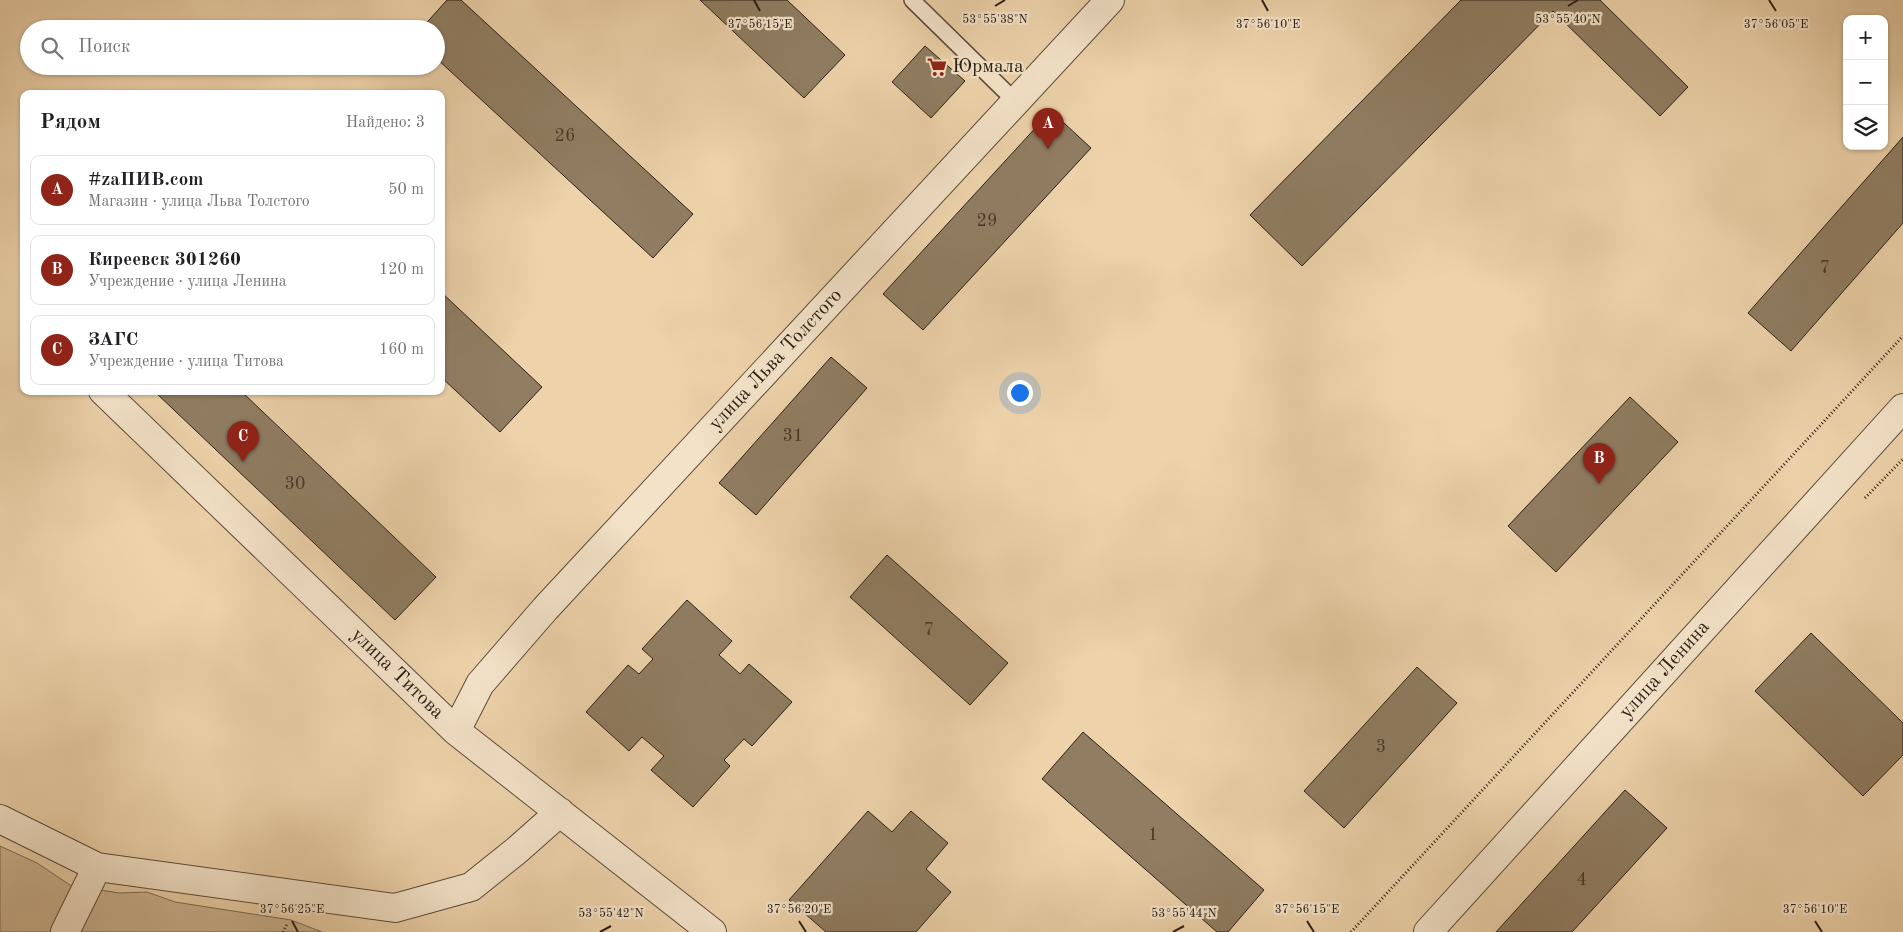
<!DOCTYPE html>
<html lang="ru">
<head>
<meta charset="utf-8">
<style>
	body { margin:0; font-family:"Old Standard TT",serif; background:#f6f6f6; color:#202124 }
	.controls { position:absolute; right:15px; top:15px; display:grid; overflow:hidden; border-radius:10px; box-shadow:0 1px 4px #0004 }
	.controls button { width:45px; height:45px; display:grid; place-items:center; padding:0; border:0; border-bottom:1px solid #e0e0e0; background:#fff; color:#202124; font:25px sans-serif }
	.you { position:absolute; left:1019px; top:392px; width:18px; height:18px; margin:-12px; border:4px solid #fff; border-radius:50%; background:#1a73e8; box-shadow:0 0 0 8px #1a73e833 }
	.badge { display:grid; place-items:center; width:32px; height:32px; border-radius:50%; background:#8f2418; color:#fff; font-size:16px; font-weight:700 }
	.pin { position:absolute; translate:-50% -41px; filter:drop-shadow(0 1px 2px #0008) }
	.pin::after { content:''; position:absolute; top:26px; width:18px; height:15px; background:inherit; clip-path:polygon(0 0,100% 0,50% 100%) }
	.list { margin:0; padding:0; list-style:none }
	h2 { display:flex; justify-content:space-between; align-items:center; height:65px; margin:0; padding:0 20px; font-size:21px }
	h2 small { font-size:16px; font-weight:400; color:#757577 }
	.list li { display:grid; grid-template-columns:32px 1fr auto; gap:15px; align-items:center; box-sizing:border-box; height:70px; margin:0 10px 10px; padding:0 10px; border:1px solid #e0e0e0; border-radius:10px }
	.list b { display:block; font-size:19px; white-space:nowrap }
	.list p { margin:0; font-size:16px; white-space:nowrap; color:#757577 }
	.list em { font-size:16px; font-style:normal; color:#757577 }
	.icon { flex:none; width:28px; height:28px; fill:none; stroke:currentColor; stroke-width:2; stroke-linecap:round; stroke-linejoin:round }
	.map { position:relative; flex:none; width:1903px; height:932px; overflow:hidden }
	.search { position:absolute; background:#fff; box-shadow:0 1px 4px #0004; left:20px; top:20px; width:425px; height:55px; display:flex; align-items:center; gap:12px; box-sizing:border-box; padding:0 18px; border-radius:28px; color:#757577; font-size:19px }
	.panel { position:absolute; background:#fff; box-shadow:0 1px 4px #0004; left:20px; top:90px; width:425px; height:305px; border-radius:10px }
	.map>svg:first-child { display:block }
	.green { fill:#ccb491; stroke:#7c6a53 }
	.building { fill:#907d62; stroke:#2b2015 }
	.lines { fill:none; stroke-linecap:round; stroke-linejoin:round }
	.service-casing { stroke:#5c4c3a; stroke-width:18 }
	.minor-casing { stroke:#5c4c3a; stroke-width:30 }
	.path { stroke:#2b2015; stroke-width:3; stroke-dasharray:1 2.5; stroke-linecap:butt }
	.service { stroke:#f3e2c8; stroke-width:15 }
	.minor { stroke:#f3e2c8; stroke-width:28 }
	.ticks { fill:none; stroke:#2b2015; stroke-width:2 }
	.labels { text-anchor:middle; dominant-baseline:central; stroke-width:4.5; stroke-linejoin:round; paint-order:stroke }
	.number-label { font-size:18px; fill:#443728 }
	.poi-label { font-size:20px; fill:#2b2015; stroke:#f3e2c8; text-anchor:start }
	.street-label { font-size:20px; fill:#2b2015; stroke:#f3e2c8 }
	.ticks-label { font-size:12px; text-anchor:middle; fill:#2b2015; stroke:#f3e2c8; stroke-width:4.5; stroke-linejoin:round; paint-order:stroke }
</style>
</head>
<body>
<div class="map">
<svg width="1903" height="932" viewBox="0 0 1903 932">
	<rect width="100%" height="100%" fill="#edd2aa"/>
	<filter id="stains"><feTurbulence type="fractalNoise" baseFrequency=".004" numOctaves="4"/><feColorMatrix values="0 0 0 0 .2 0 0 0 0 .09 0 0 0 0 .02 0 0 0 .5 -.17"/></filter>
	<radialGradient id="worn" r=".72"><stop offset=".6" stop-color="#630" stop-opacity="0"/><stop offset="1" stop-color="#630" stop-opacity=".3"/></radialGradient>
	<!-- green -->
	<path class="green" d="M 0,846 L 37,863 L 70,885 L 119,893 L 147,892 L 175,902 L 291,920 L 322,932 L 0,932 Z"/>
	<!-- building -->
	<path class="building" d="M 447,0 L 461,0 L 693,214 L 653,258 L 436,58 L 436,29 L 421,29 Z
		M 700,0 L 787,0 L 845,55 L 804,98 Z
		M 1461,0 L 1600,0 L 1688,87 L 1660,116 L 1553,11 L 1302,266 L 1250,215 Z
		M 925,46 L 965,81 L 931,118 L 892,82 Z
		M 1051,111 L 1091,148 L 923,330 L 883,294 Z
		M 1903,137 L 1903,223 L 1791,351 L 1748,313 Z
		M 441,292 L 542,387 L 500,432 L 441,377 Z
		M 831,357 L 867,388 L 756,515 L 719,483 Z
		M 154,391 L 241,391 L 436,577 L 395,620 Z
		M 1630,397 L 1678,442 L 1556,572 L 1508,526 Z
		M 887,555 L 1008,663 L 970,705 L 850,597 Z
		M 687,600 L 732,641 L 719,655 L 740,674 L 749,664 L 792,702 L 752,746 L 744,739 L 724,760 L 730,766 L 693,807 L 651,770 L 664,756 L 642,737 L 629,751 L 586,712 L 628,665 L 639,674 L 653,659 L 642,649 Z
		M 1811,633 L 1903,723 L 1903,755 L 1863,796 L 1755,691 Z
		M 1417,667 L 1457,703 L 1344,828 L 1304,791 Z
		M 1083,732 L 1264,890 L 1228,932 L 1217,932 L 1042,779 Z
		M 1625,790 L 1667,828 L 1572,932 L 1496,932 Z
		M 868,811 L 892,832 L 911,811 L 948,843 L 926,869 L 951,892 L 916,932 L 826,932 L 789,900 Z"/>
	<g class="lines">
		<defs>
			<path id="service" d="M 912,0 L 1015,101"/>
			<path id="minor" d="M 103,391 L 456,731 L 712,932
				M 456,731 L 480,684 L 545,609 L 1110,0
				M 0,819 L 97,867 L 395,908 L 471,887 L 516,851 L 560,812
				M 65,932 L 97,867
				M 1428,932 L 1903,408"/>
		</defs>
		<!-- service casing -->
		<use href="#service" class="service-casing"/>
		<!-- minor casing -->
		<use href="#minor" class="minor-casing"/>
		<!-- path -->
		<path class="path" d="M 1865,498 L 1903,459
			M 283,932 L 287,924
			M 1351,932 L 1903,336"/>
		<!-- service -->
		<use href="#service" class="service"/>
		<!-- minor -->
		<use href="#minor" class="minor"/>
	</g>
	<!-- ticks -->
	<path class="ticks" d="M 754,0 L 760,11M 1262,0 L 1268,11M 1769,0 L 1776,11M 995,6 L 1005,0M 1568,6 L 1578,0M 292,921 L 298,932M 799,921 L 806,932M 1307,921 L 1314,932M 1815,921 L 1822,932M 600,932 L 611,926M 1173,932 L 1184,926"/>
	<!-- icons -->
	<defs>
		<symbol id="supermarket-bare" viewBox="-9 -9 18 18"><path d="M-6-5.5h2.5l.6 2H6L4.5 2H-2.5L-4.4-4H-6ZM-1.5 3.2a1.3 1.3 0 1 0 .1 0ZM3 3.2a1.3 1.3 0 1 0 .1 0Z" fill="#8f2418" stroke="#f3e2c8" stroke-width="2.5" paint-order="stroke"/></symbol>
	</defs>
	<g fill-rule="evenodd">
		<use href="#supermarket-bare" x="923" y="53" width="28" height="28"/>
	</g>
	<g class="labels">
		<!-- number labels -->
		<g class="number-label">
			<text x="565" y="136">26</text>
			<text x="987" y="221">29</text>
			<text x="1825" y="268">7</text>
			<text x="793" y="436">31</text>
			<text x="295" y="484">30</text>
			<text x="929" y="630">7</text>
			<text x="1381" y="747">3</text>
			<text x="1153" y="835">1</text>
			<text x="1582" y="880">4</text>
		</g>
		<!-- poi labels -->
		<g class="poi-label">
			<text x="952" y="67">Юрмала</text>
		</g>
		<!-- street labels -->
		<g class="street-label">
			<text transform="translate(776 360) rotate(-47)">улица Льва Толстого</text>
			<text transform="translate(1665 670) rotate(-48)">улица Ленина</text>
			<text transform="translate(397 674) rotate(44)">улица Титова</text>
		</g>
	</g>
	<g class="ticks-label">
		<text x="1568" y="23">53°55'40"N</text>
		<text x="995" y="23">53°55'38"N</text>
		<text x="760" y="28">37°56'15"E</text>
		<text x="1268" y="28">37°56'10"E</text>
		<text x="1776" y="28">37°56'05"E</text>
		<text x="292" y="913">37°56'25"E</text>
		<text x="799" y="913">37°56'20"E</text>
		<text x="1307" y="913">37°56'15"E</text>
		<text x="1815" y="913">37°56'10"E</text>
		<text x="611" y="917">53°55'42"N</text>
		<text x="1184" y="917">53°55'44"N</text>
	</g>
	<rect width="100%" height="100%" filter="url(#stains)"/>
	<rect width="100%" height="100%" fill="url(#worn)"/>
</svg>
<div class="controls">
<button>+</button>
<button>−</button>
<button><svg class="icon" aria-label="layers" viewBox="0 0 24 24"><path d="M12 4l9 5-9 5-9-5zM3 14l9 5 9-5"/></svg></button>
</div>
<div class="you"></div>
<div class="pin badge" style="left:1048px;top:149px">A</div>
<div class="pin badge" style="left:1599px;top:484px">B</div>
<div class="pin badge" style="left:243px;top:462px">C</div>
<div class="search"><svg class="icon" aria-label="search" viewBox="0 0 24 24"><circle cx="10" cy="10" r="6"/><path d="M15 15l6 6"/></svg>Поиск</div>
<section class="panel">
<h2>Рядом<small>Найдено: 3</small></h2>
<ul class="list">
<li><span class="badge">A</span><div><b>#zaПИВ.com</b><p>Магазин · улица Льва Толстого</p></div><em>50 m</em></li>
<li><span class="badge">B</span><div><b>Киреевск 301260</b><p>Учреждение · улица Ленина</p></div><em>120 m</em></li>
<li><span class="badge">C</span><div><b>ЗАГС</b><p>Учреждение · улица Титова</p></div><em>160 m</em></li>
</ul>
</section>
</div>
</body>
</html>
